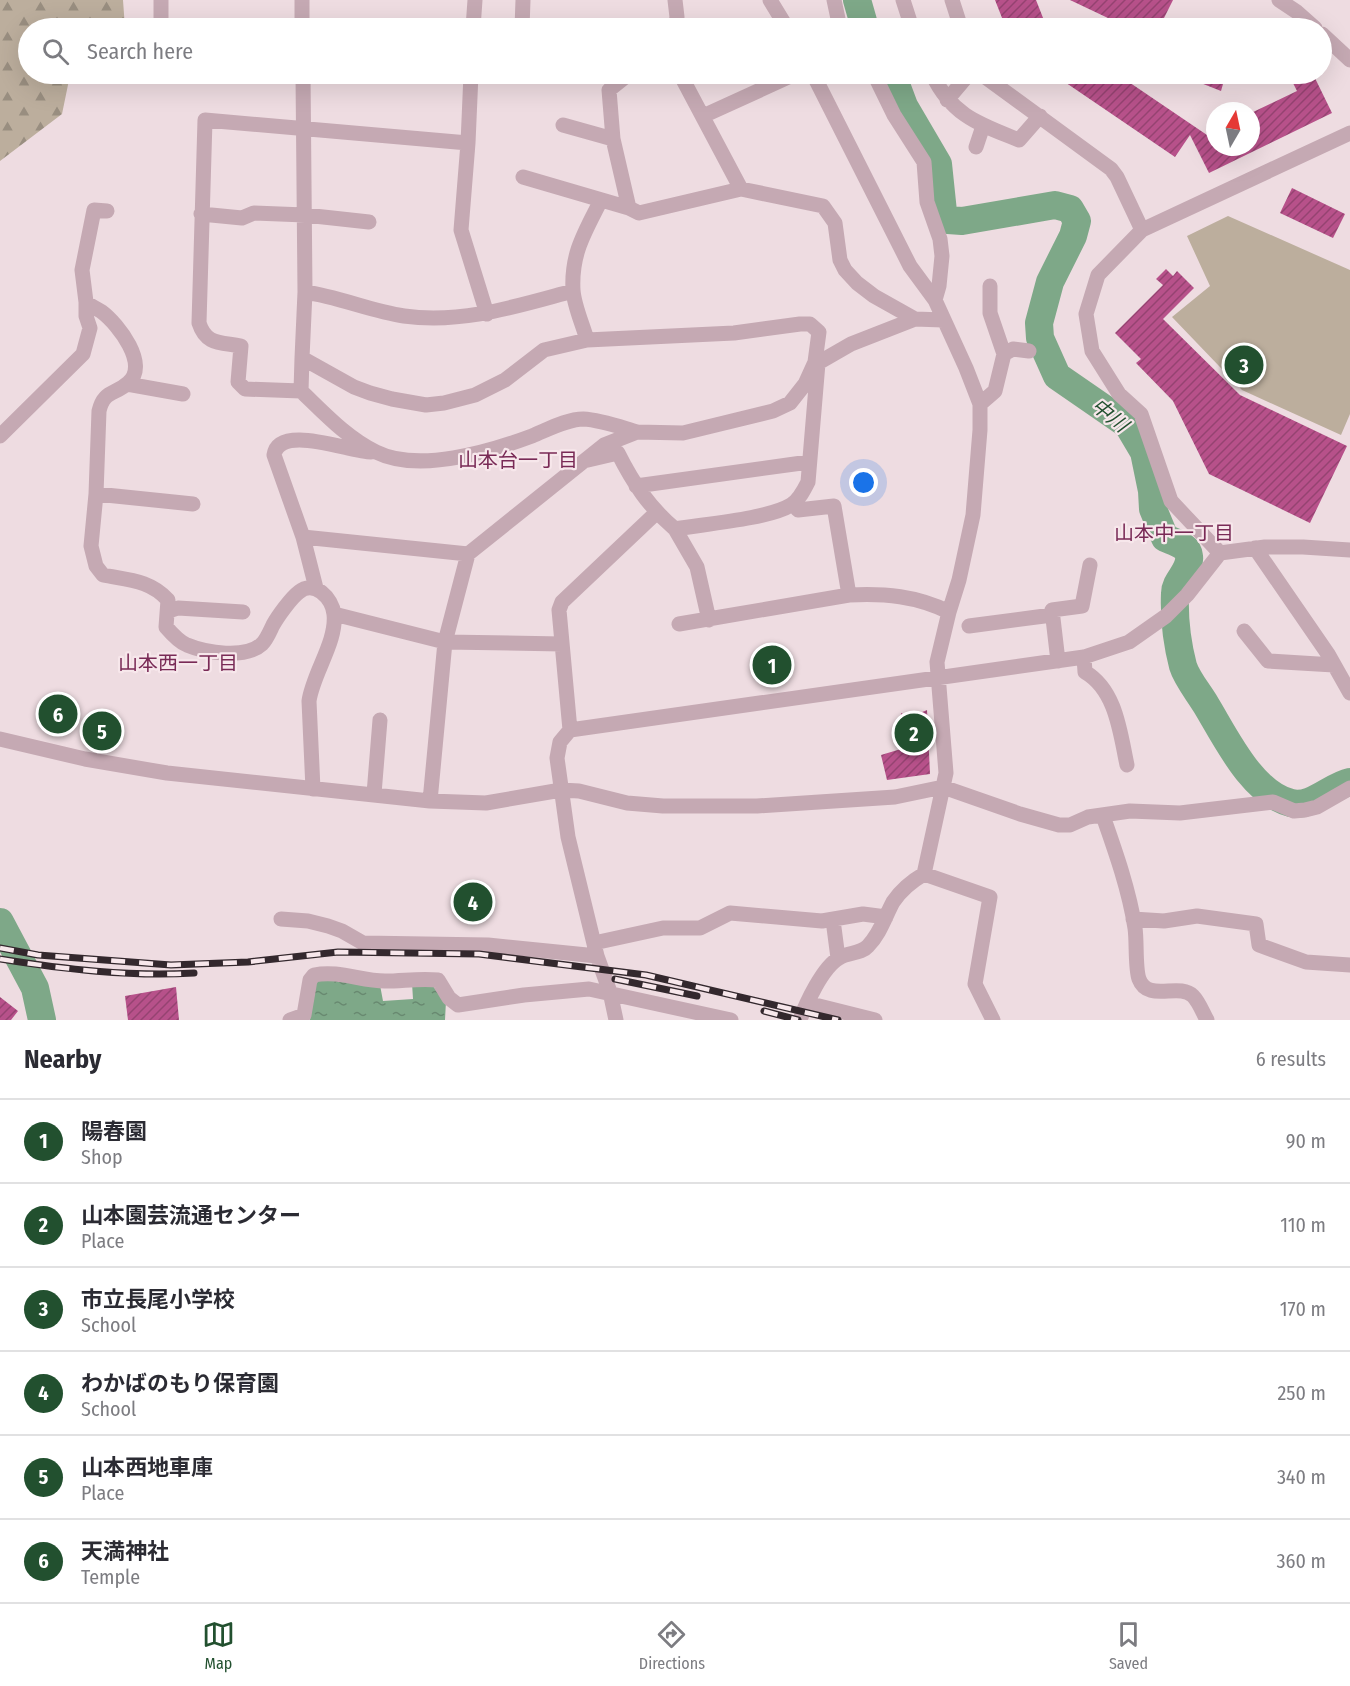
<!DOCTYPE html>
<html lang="en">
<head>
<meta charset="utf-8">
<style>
	body { margin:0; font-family:"Fira Sans Condensed","Noto Sans JP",sans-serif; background:#f7f7f7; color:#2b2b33 }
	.compass { position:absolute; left:1206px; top:102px; width:54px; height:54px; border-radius:50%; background:#fff; box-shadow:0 6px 24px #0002; rotate:9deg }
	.you { position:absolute; left:864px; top:483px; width:21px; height:21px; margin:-15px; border:4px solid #fff; border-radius:50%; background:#1a73e8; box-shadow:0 0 0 9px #1a73e833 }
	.badge { display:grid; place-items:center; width:39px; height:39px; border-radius:50%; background:#22502f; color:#fff; font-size:20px; font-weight:700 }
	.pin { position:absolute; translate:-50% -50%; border:3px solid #fff; box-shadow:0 2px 6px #0006 }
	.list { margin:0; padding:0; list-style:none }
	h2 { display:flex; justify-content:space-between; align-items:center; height:78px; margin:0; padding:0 24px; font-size:26px }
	h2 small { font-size:20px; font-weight:400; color:#7c7c81 }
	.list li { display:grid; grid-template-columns:39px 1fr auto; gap:18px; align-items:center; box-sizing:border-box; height:84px; padding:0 24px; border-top:2px solid #e1e1e2 }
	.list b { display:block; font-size:22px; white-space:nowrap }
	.list p { margin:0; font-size:20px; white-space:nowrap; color:#7c7c81 }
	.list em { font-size:20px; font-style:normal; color:#7c7c81 }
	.icon { flex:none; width:33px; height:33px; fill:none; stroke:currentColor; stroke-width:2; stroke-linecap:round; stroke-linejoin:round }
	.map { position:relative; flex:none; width:1350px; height:1020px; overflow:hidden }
	.search { position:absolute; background:#fff; box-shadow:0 6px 24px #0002; left:18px; right:18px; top:18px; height:66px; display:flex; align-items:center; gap:15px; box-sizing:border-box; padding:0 21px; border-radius:33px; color:#7c7c81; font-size:22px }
	.sheet { height:582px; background:#fff }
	nav { display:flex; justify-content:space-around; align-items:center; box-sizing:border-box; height:84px; border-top:2px solid #e1e1e2; background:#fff; font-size:16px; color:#7c7c81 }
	nav a { display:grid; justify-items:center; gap:3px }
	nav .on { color:#22502f }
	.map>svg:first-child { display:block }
	.grass { fill:#bcae9d }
	.forest { fill:url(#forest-firs) }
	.water { fill:url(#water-ripples) }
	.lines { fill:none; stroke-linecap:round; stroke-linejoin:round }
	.river { stroke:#7ea888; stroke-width:28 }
	.building { fill:url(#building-hatch) }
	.minor { stroke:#c5a9b3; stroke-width:15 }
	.rail-casing { stroke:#33282d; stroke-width:7 }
	.rail { stroke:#f7e7eb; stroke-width:4.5; stroke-dasharray:14; stroke-linecap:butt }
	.labels { text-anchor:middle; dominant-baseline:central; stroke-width:4.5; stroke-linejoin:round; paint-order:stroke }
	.water-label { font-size:20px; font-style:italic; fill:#22502f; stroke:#f7e7eb }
	.neighbourhood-label { font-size:20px; fill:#792a56; stroke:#f7e7eb }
</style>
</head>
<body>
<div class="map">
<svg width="1350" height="1020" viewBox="0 0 1350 1020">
	<defs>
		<pattern id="forest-firs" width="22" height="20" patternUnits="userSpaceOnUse" patternTransform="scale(1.5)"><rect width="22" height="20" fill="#bcae9d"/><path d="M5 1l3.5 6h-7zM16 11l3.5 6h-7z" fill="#998e80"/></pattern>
		<pattern id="water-ripples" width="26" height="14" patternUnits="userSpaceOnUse" patternTransform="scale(1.5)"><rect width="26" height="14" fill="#7ea888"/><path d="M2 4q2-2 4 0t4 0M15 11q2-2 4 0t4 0" fill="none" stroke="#688970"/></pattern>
		<pattern id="building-hatch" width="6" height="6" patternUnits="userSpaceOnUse" patternTransform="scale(1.5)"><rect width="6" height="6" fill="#b7518a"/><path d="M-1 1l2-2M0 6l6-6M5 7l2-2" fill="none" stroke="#954371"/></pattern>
	</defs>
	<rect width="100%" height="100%" fill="#eedce1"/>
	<!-- grass -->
	<path class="grass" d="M 1228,216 L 1350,270 L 1350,414 L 1341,435 L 1242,390 L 1172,317 L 1210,286 L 1187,236 Z"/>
	<!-- forest -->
	<path class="forest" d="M 0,0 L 123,0 L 125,28 L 28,28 L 28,74 L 123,74 L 119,84 L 98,79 L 69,80 L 62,114 L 0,161 Z"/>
	<!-- water -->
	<path class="water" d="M 320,978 L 380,985 L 383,1001 L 413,999 L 412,983 L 431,984 L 446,1001 L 445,1020 L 310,1020 L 312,988 Z"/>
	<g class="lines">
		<!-- river -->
		<path class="river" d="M 857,0 L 865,28
			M 892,74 L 904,106 L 938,164 L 943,212 L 948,220 L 962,221 L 1055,205 L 1070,209 L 1077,221 L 1073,236 L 1050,282 L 1039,323 L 1040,338 L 1057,376 L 1128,425 L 1144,452 L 1152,491 L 1153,509 L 1165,538 C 1174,542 1188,545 1189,556 C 1191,571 1175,580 1175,593 C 1174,617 1177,643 1183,666 C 1187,679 1199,693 1206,705 C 1225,736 1252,794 1291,803 C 1312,808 1331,786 1350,782
			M 0,922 L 35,988 L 42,1020"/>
	</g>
	<!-- building -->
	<path class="building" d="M 995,0 L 1036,0 L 1047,28 L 1006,28 Z
		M 1070,0 L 1173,0 L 1159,28 L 1129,28 Z
		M 1053,74 L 1117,74 L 1207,135 L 1215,131 L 1215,147 L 1251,147 L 1251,113 L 1297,91 L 1293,83 L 1313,74 L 1332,113 L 1209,173 L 1190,135 L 1175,157 Z
		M 1178,74 L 1246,74 L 1223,84 L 1221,91 Z
		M 1292,188 L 1345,214 L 1333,238 L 1280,213 Z
		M 1166,269 L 1173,276 L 1177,271 L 1194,288 L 1163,319 L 1240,395 L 1347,446 L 1310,523 L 1209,474 L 1173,401 L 1136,363 L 1141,359 L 1115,333 L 1163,285 L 1156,279 Z
		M 927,710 L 930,774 L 887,780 L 881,755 L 901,749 L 901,713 L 910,717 Z
		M 176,987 L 179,1020 L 128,1020 L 125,996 Z
		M 0,997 L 18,1011 L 11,1020 L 0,1020 Z"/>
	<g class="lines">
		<!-- minor -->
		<path class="minor" d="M 302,0 L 302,28
			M 770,0 L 787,28
			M 834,0 L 840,28
			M 903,0 L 912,28
			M 952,0 L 961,28
			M 1279,0 L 1297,12 L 1315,28
			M 161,28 L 161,0
			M 473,28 L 475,0
			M 522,28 L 523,0
			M 675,28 L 677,17 L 675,0
			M 1322,34 L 1350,60
			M 680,74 L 741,189
			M 813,74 L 910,266 L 935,300 L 966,368 L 980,404
			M 874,74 L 894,115 L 924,162 L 927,202 L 940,239 L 942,256 L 939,286 L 935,300
			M 932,74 C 952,116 979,124 1019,140 L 1040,116
			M 981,74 L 1111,169 L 1117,177 L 1142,230
			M 947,100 L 969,74
			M 703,116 L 795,74
			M 563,125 L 613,139
			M 468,143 L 461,230 L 487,314
			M 976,147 L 983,126
			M 523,177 L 629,208 L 613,139 L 609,90 L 629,74
			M 629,208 L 639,213 L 741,189 L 823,206 L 835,223 L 840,260 L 845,270 L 857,283 L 874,296 L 915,319 L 943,320
			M 107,211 L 94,210 L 82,270 L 86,302 C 91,306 97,309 102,312 C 118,324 150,365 128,383 C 115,395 104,390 99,411 L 96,494 L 91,546 L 96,566 L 103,575 C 128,580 150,580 168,600 L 166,627 C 172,634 179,642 187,645 C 206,653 246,659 262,644 C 267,639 270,631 273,625 C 278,616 291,598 299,592 C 314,579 332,598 334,614 C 337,642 313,673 309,701 L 313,789
			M 201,214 L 242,218 L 254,213 L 305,215 L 369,222
			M 990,286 L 990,313 L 1004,354
			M 305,292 C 339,297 371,311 404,316 C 463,324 517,306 573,291
			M 587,340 C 583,325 574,306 573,290 C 571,253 585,232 601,200
			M 302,358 L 305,292 L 303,74
			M 127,384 L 183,394
			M 301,391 L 245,389 L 238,382 L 241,346 C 220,342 206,345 199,323 L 205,120 L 468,143 L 471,74
			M 0,436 L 83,354 L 90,328 L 86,316 L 86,302
			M 588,460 L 618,453 C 633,483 649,507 675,529
			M 636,486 L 809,462
			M 96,494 L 193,504
			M 793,504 L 798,510 L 834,506 L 849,595
			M 303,537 L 468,554 L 604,445 L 637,432 L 683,433 L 773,411 L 790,403 L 805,384 L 815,362 L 819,332 L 810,324 L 800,324 L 734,333 L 587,340 L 544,350 L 505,380 L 475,395 L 444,403 L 426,405 L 392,399 L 370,393 L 354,387 L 302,358 L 301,391 C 324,413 347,438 376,452 C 418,473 489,452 532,436 C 547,430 567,419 583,419 C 602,420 620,427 637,432
			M 1255,548 L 1328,654 L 1350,693
			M 1220,553 L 1265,547 L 1303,547 L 1350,550
			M 316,588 L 303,537 L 274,455 C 279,423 350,452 371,452
			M 169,611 L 178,608 L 243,612
			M 334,614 L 445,642 L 562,644
			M 709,620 L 697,567 L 675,529 C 704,524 768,519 791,505 C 799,500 804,490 808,482 L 818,363 L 851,344 L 915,319
			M 679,624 L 849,595 C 884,593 917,596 949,612
			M 969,626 L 1052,615
			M 1244,631 L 1268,661 L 1334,665
			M 1084,657 L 1085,672 C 1116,690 1120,732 1127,765
			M 1058,661 L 1052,610 L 1082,606 L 1090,565
			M 570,730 L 559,610 L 562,602 L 656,513
			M 0,739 L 85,759 L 167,773 L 430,801 L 486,803 L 561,790 L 579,791 L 627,803 L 663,806 L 757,806 L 895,797 L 943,787 L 1020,814 L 1059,825 L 1070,825 L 1088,817 L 1130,811 L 1180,813 L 1273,802 L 1294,811 L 1305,810 L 1317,807 L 1350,788
			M 374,794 L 380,720
			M 430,801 L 445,642 L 468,554
			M 1103,816 C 1116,853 1129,890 1135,928 C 1137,941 1135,968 1139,979 C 1148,1003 1179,982 1193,996 C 1199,1002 1203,1013 1207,1020
			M 924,874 L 990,897 L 975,984 L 993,1020
			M 281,919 L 308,921 L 328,926 L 342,931 L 363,943 L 488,945 L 597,956
			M 1133,919 L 1164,921 L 1197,916 L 1256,924 L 1259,945 L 1306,962 L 1350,965
			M 833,920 L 838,958
			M 594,943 L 663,928 L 700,928 L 730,913 L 822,921 L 863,914 L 886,917
			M 807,1003 L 875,1020
			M 290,1020 L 304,1015 L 310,980 L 314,975 C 339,970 361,981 385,981 C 403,981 420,978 438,980 L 449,998 L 458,1005 L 524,995 L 589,989 L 731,1020
			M 616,1020 L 610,992 L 597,956 L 568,837 L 557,758 L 560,742 L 570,730 L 1084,657 L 1129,642 L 1166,616 L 1187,595 L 1220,553 L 1171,501 L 1141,414 L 1119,394 L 1092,351 L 1086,314 L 1098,275 L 1142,230 L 1350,133
			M 800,1020 C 806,1003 823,967 839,958 C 848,952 861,954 868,946 C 880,934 885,917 893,902 C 901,890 912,881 924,874 L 946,773 L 937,662 L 949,612 L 959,580 L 973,515 L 980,430 L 980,404 L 995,391 L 1004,354 L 1013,349 L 1029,351"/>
		<defs>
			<path id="rail" d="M 0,948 L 38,955 L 171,965 L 248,962 L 338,952 L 479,954 L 646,975 L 838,1020
				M 0,959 C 63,969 130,977 194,973
				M 615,979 L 697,996
				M 764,1011 L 798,1020"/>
		</defs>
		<!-- rail casing -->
		<use href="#rail" class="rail-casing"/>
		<!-- rail -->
		<use href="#rail" class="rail"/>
	</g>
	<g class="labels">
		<!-- water labels -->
		<g class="water-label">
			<text transform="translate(1110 415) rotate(39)">中川</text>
		</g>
		<!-- neighbourhood labels -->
		<g class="neighbourhood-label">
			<text x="518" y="460">山本台一丁目</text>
			<text x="1174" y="533">山本中一丁目</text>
			<text x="178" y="663">山本西一丁目</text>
		</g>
	</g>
</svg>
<svg class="compass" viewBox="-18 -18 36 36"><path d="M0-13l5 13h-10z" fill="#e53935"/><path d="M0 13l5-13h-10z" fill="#7c7c81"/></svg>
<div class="you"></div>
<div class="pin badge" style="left:772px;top:665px">1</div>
<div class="pin badge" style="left:914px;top:733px">2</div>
<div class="pin badge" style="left:1244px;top:365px">3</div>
<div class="pin badge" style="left:473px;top:902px">4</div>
<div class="pin badge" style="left:102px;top:731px">5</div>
<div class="pin badge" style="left:58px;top:714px">6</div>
<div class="search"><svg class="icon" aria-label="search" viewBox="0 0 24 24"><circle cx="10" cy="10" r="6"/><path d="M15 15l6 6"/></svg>Search here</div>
</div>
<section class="sheet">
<h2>Nearby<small>6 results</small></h2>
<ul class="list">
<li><span class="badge">1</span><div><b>陽春園</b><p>Shop</p></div><em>90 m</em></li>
<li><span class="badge">2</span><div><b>山本園芸流通センター</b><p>Place</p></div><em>110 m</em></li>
<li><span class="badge">3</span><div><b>市立長尾小学校</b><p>School</p></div><em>170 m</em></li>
<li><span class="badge">4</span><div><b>わかばのもり保育園</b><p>School</p></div><em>250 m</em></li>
<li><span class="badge">5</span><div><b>山本西地車庫</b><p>Place</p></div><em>340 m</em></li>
<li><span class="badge">6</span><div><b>天満神社</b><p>Temple</p></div><em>360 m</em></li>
</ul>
</section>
<nav>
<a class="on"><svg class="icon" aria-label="map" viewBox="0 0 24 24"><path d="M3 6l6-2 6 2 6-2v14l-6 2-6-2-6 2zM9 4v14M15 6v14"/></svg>Map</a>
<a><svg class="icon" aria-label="directions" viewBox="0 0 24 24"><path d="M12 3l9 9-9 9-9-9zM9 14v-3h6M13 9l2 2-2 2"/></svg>Directions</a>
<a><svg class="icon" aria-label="saved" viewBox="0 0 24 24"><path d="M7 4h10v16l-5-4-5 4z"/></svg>Saved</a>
</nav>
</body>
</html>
